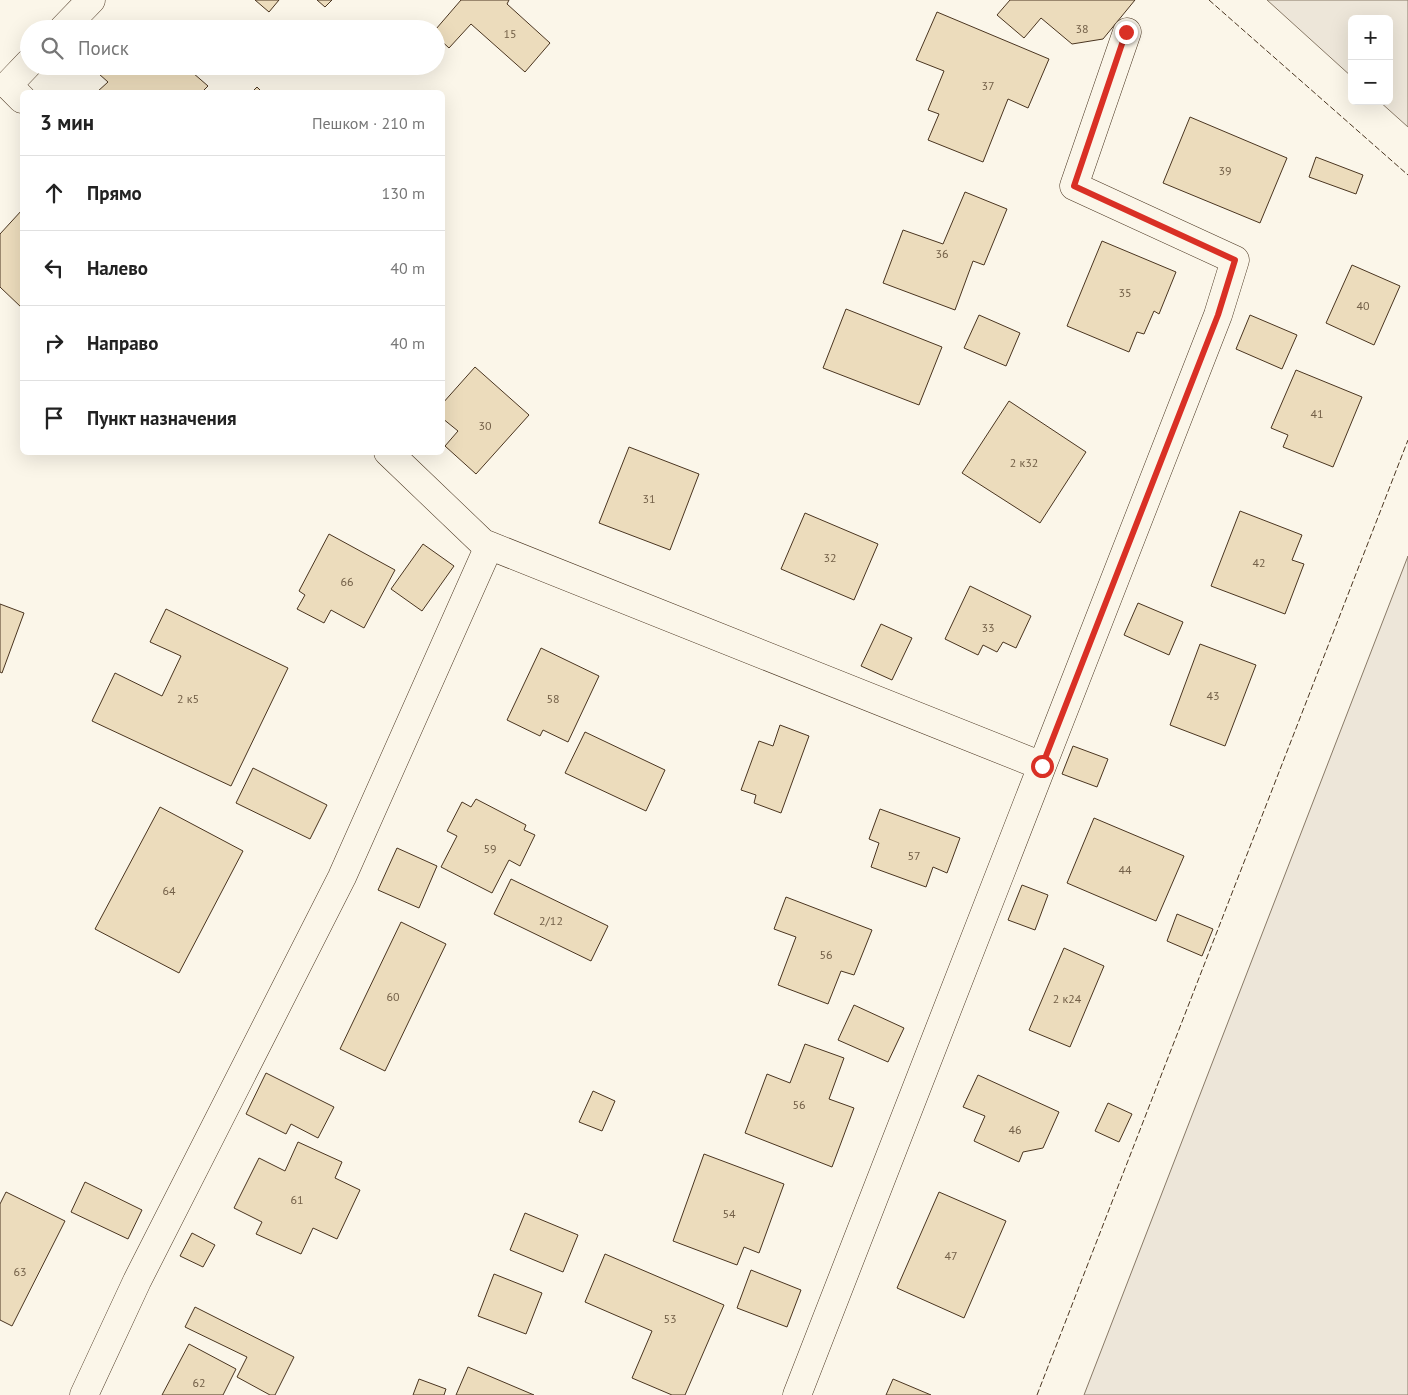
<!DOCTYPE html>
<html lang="ru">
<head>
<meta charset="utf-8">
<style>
	body { margin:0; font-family:"PT Sans",sans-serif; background:#f6f6f6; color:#222 }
	.controls { position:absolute; right:15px; top:15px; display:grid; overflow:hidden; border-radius:8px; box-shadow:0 5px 20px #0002 }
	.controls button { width:45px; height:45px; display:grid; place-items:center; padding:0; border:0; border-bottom:1px solid #e0e0e0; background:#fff; color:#222; font:25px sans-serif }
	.stop { position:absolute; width:15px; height:15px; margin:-11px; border:4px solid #d93025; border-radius:50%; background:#fff }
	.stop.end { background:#d93025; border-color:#fff; box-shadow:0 1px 5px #0008 }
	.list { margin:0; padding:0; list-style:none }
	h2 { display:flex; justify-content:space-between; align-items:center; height:65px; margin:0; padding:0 20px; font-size:21px }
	h2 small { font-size:16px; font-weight:400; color:#767676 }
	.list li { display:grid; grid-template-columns:32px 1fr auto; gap:15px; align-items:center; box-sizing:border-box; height:75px; padding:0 20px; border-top:1px solid #e0e0e0 }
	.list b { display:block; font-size:19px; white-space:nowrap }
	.list em { font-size:16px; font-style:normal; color:#767676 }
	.icon { flex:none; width:28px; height:28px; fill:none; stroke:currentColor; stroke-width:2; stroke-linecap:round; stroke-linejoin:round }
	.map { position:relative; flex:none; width:1408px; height:1395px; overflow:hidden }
	.search { position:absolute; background:#fff; box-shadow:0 5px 20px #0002; left:20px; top:20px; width:425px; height:55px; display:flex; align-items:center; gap:12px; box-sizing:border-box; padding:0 18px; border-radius:28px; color:#767676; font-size:19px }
	.panel { position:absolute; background:#fff; box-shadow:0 5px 20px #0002; left:20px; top:90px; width:425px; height:365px; border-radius:8px }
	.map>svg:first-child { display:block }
	.green { fill:#ede6d9; stroke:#887966 }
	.building { fill:#ecdcbc; stroke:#4a3520 }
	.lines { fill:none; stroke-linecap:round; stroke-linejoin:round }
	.minor-casing { stroke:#4a3520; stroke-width:29 }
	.minor { stroke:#fbf6e9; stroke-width:28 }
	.fence { stroke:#4a3520; stroke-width:1; stroke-dasharray:6 2.5; stroke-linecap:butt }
	.route { stroke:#d93025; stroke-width:6 }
	.labels { text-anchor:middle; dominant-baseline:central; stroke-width:4; stroke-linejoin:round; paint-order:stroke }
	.number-label { font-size:12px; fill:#725f47 }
</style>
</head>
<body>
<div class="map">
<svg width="1408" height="1395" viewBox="0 0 1408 1395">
	<rect width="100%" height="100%" fill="#fbf6e9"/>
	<!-- green -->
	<path class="green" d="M 1267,0 L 1408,0 L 1408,127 L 1379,101 L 1389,101 L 1389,19 L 1352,19 L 1352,77 Z
		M 1408,556 L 1408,1395 L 1084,1395 Z"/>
	<!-- building -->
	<path class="building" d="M 255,0 L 279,0 L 269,12 Z
		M 317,0 L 332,0 L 325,7 Z
		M 461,0 L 509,0 L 507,4 L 550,43 L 525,72 L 471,24 L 449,48 L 436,36 L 436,29 Z
		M 1010,0 L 1135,0 L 1103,39 L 1072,44 L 1041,18 L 1024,38 L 997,15 Z
		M 937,12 L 1049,59 L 1028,108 L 1008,99 L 983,162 L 928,140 L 939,114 L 928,110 L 944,71 L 916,60 Z
		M 106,66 L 185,66 L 208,86 L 202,92 L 97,92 L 108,82 L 99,74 Z
		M 257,87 L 262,92 L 252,92 Z
		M 1190,117 L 1287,158 L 1260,223 L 1163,183 Z
		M 1316,157 L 1363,175 L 1356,194 L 1309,177 Z
		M 965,192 L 1007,209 L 984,265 L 973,261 L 955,310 L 883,283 L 903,230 L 943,244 Z
		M 22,210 L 22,308 L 0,287 L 0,234 Z
		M 1102,241 L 1176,272 L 1159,314 L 1154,311 L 1144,334 L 1137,332 L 1129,352 L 1067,326 Z
		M 1352,265 L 1400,286 L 1374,345 L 1326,323 Z
		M 846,309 L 942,347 L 919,405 L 823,368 Z
		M 979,315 L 1020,333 L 1006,366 L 964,348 Z
		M 1250,315 L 1297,335 L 1282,369 L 1236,349 Z
		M 475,367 L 529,415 L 476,474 L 445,446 L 458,431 L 442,418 L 442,404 Z
		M 1296,370 L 1362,397 L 1333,467 L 1283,447 L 1288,435 L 1271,428 Z
		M 1009,401 L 1086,452 L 1040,523 L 962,473 Z
		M 629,447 L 699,474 L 670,550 L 599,523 Z
		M 1240,511 L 1302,535 L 1292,560 L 1304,564 L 1285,614 L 1211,586 Z
		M 805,513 L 878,544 L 854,600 L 781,569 Z
		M 329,534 L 395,570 L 364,628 L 331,610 L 324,623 L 297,609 L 305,595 L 299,591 Z
		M 423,544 L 454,566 L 422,611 L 391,589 Z
		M 970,586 L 1031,616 L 1016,648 L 1003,642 L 997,652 L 983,645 L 978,655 L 945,639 Z
		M 1138,603 L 1183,622 L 1169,655 L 1124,635 Z
		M 0,604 L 24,613 L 2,673 L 0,672 Z
		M 166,609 L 288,668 L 231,786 L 92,721 L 115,673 L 162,696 L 181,656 L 150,642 Z
		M 881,624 L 912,638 L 892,680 L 861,666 Z
		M 1200,644 L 1256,665 L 1225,746 L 1170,725 Z
		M 541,648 L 599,676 L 568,742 L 543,730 L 540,736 L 507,720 Z
		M 780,725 L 809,736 L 781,813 L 754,803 L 756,795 L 741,790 L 759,741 L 773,746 Z
		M 585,732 L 665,770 L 646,811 L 565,773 Z
		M 1073,746 L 1108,759 L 1097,787 L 1062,774 Z
		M 253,768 L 327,805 L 310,839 L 236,803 Z
		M 476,799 L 526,825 L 524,830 L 535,835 L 520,866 L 509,860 L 492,893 L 441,867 L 457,836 L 447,831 L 462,802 L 471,807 Z
		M 160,807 L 243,851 L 179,973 L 95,929 Z
		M 880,809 L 960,838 L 947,873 L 933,867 L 926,887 L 871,867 L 879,843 L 869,839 Z
		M 1094,818 L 1184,856 L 1156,921 L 1067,883 Z
		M 397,848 L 437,866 L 419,908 L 378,890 Z
		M 511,879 L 608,926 L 591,961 L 494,914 Z
		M 1022,885 L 1048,895 L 1035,930 L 1008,920 Z
		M 786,897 L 872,930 L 854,975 L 841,971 L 828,1004 L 778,985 L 796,937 L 774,929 Z
		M 1177,914 L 1213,929 L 1202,956 L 1167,941 Z
		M 401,922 L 446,944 L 385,1071 L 340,1049 Z
		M 1064,948 L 1104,966 L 1070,1047 L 1029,1030 Z
		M 854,1005 L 904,1028 L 888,1062 L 838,1040 Z
		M 805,1044 L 844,1058 L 829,1099 L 854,1108 L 832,1167 L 745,1133 L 767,1074 L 790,1083 Z
		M 266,1073 L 334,1107 L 318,1138 L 291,1124 L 286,1134 L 246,1114 Z
		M 978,1075 L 1059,1112 L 1043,1148 L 1023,1152 L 1019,1162 L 974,1141 L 985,1116 L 963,1107 Z
		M 593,1091 L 615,1101 L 602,1131 L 579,1122 Z
		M 1108,1103 L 1132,1114 L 1119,1142 L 1095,1131 Z
		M 298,1142 L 342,1162 L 335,1178 L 360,1190 L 337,1239 L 313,1228 L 301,1254 L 256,1234 L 262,1222 L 234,1208 L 259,1158 L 285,1171 Z
		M 704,1154 L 784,1184 L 759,1253 L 744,1247 L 737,1265 L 673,1241 Z
		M 85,1182 L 142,1210 L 128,1239 L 71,1212 Z
		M 6,1192 L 65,1221 L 12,1326 L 0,1320 L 0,1204 Z
		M 939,1192 L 1006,1221 L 964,1318 L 897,1288 Z
		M 525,1213 L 578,1235 L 563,1272 L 510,1250 Z
		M 192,1233 L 215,1245 L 203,1267 L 180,1256 Z
		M 605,1254 L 724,1305 L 685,1395 L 672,1395 L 632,1378 L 652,1331 L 585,1302 Z
		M 751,1270 L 801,1290 L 787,1327 L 737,1308 Z
		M 494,1274 L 542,1293 L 526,1334 L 478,1316 Z
		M 195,1307 L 294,1357 L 275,1395 L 270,1395 L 237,1377 L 247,1357 L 185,1327 Z
		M 189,1344 L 236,1369 L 223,1395 L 162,1395 Z
		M 468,1367 L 534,1395 L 456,1395 Z
		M 419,1379 L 446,1389 L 444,1395 L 413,1395 Z
		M 893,1379 L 931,1395 L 886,1395 Z"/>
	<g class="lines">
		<defs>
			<path id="minor" d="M 63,29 L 91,0
				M 22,99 L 8,85 L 29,63
				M 388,452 L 483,543 L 1042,766 L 797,1395
				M 1042,766 L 1218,315 L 1235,260 L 1074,186 L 1127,32
				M 84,1395 L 137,1281 L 342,877 L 489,546"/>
		</defs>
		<!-- minor casing -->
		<use href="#minor" class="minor-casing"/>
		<!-- minor -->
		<use href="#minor" class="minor"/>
		<!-- fence -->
		<path class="fence" d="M 1209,0 L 1408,175
			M 1037,1395 L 1408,440"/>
	</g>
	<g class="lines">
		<!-- route -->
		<path class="route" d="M 1042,766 L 1218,315 L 1235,260 L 1074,186 L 1126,32"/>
	</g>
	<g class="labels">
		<!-- number labels -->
		<g class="number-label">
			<text x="1082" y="28">38</text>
			<text x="510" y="33">15</text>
			<text x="988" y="85">37</text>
			<text x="1225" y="170">39</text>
			<text x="942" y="253">36</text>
			<text x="1125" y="292">35</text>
			<text x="1363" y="305">40</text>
			<text x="1317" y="413">41</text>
			<text x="485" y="425">30</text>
			<text x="1024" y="462">2 к32</text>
			<text x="649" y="498">31</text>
			<text x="830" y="557">32</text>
			<text x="1259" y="562">42</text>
			<text x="347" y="581">66</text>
			<text x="988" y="627">33</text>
			<text x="1213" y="695">43</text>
			<text x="188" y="698">2 к5</text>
			<text x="553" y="698">58</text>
			<text x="490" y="848">59</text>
			<text x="914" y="855">57</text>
			<text x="1125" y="869">44</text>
			<text x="169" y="890">64</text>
			<text x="551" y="920">2/12</text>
			<text x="826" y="954">56</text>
			<text x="393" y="996">60</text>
			<text x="1067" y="998">2 к24</text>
			<text x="799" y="1104">56</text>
			<text x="1015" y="1129">46</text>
			<text x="297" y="1199">61</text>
			<text x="729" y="1213">54</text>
			<text x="951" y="1255">47</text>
			<text x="20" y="1271">63</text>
			<text x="670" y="1318">53</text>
			<text x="199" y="1382">62</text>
		</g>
	</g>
</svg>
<div class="controls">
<button>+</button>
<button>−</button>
</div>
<div class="stop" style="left:1042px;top:766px"></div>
<div class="stop end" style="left:1126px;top:32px"></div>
<div class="search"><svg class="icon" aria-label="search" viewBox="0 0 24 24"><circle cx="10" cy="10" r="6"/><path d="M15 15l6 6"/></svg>Поиск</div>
<section class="panel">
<h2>3 мин<small>Пешком · 210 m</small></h2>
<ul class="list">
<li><svg class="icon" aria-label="ahead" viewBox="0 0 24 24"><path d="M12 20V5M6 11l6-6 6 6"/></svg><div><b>Прямо</b></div><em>130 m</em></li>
<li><svg class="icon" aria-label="left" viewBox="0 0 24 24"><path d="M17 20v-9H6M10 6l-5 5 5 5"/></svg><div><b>Налево</b></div><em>40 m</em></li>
<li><svg class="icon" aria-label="right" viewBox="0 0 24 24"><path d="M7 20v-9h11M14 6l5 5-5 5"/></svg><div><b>Направо</b></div><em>40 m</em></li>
<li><svg class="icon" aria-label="arrive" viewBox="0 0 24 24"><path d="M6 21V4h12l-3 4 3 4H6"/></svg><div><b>Пункт назначения</b></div></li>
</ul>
</section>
</div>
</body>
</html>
